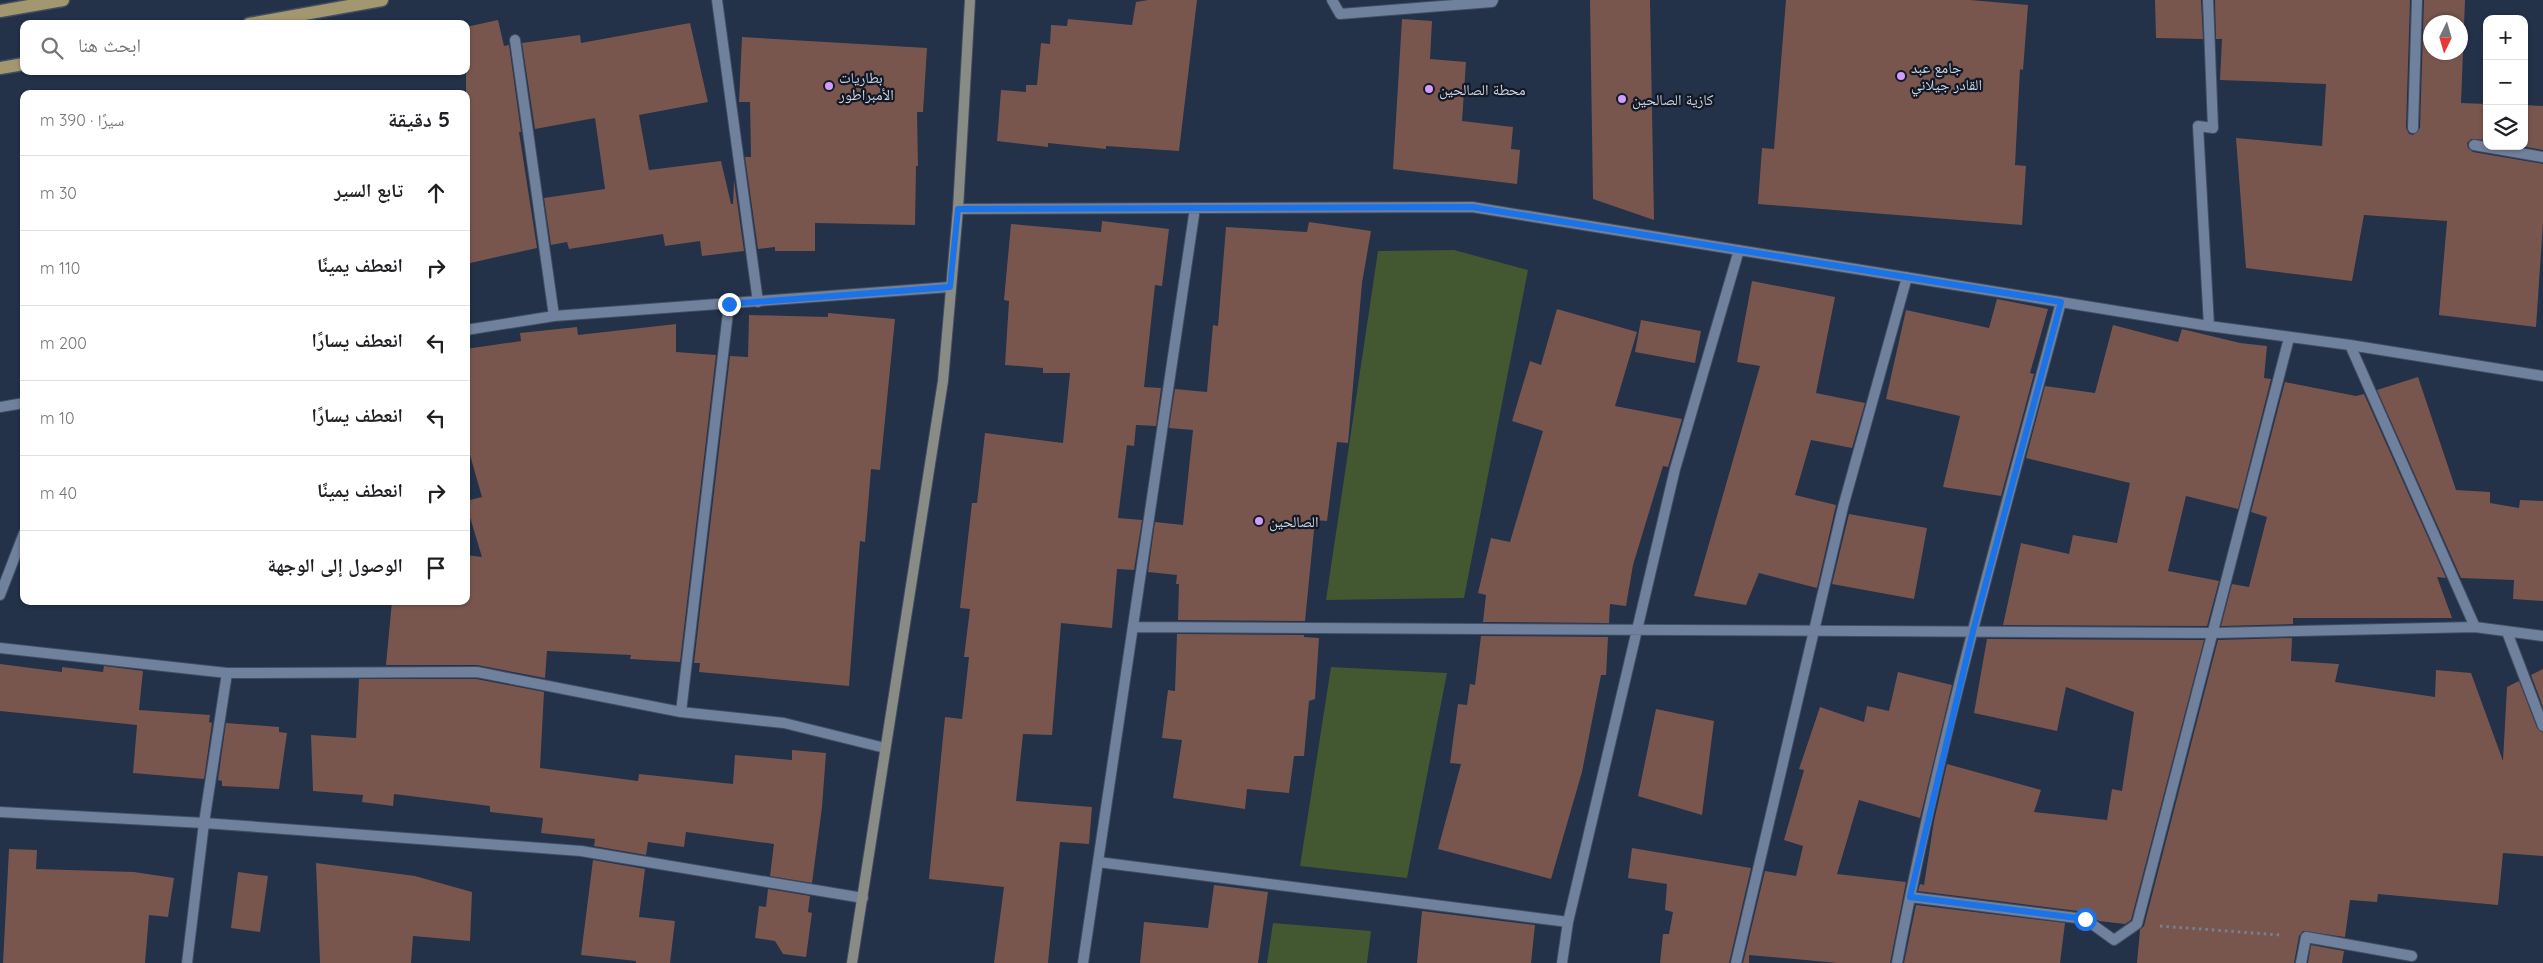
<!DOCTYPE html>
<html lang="ar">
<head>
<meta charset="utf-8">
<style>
	body { margin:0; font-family:Quicksand,"Noto Naskh Arabic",sans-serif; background:#f6f6f6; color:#202124; direction:rtl }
	.controls { position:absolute; right:15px; top:15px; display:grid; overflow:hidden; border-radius:10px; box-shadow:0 1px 4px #0004 }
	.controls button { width:45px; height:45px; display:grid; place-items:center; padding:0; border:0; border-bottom:1px solid #e0e0e0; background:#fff; color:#202124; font:25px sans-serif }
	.compass { position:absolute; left:2423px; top:15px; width:45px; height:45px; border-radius:50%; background:#fff; box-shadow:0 1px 4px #0004; rotate:185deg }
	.stop { position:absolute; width:15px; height:15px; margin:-11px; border:4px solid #1a73e8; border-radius:50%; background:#fff }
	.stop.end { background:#1a73e8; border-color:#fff; box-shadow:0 1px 5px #0008 }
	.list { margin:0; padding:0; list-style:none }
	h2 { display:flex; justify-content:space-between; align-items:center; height:65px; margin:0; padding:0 20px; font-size:21px }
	h2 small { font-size:16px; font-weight:400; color:#757577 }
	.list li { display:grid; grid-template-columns:32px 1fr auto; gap:15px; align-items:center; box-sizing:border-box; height:75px; padding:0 20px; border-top:1px solid #e0e0e0 }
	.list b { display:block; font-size:19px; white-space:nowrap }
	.list em { font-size:16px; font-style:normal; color:#757577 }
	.icon { flex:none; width:28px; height:28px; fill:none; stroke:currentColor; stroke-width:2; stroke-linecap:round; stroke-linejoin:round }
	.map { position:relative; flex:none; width:2543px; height:963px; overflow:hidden; direction:ltr }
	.search { position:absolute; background:#fff; box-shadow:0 1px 4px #0004; left:20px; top:20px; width:450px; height:55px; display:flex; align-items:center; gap:12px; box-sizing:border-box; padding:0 18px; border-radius:10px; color:#757577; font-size:19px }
	.panel { position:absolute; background:#fff; box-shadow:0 1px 4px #0004; left:20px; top:90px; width:450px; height:515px; border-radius:10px; direction:rtl }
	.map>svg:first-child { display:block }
	.green { fill:#435731 }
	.building { fill:#78564e; fill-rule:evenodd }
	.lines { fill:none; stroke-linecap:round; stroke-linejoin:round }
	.lane-casing { stroke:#414d62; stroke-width:12 }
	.street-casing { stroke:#414d62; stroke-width:12 }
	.secondary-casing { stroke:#414d62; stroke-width:12 }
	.primary-casing { stroke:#414d62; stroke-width:15 }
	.path { stroke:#758095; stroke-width:3; stroke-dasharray:2.5 4; stroke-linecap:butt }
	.lane { stroke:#70819d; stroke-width:10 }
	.street { stroke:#70819d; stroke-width:10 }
	.secondary { stroke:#898c85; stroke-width:10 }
	.primary { stroke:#a2976e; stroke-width:12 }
	.route { stroke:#1a73e8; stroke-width:6 }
	.poi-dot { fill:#d09dfe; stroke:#131924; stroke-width:2 }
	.labels { text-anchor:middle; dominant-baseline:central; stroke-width:4.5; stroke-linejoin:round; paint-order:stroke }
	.poi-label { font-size:15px; fill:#cbd4e4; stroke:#131924; text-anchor:start }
</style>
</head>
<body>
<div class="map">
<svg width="2543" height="963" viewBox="0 0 2543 963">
	<rect width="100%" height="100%" fill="#233149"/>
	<!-- green -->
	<path class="green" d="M 1454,250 L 1528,270 L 1464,598 L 1326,600 L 1378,251 Z
		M 1331,667 L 1447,673 L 1407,878 L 1300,866 Z
		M 1273,923 L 1371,931 L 1367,963 L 1267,963 Z"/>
	<!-- building -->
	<path class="building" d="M 1148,0 L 1197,0 L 1179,151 L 1106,146 L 1106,149 L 1048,143 L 1048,147 L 997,141 L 1001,90 L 1026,92 L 1026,85 L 1037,85 L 1041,43 L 1050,44 L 1051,25 L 1067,26 L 1068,19 L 1132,25 L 1136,2 Z
		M 1590,0 L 1650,0 L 1654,220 L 1593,199 Z
		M 1786,0 L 1970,0 L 2028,5 L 2023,70 L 2020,69 L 2015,165 L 2026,166 L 2022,225 L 1758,204 L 1762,148 L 1774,149 Z
		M 2155,0 L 2201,0 L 2203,39 L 2156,38 Z
		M 2215,0 L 2410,0 L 2406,128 L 2409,134 L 2413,135 L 2420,128 L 2424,0 L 2465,0 L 2461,103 L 2487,104 L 2487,140 L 2471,139 L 2467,143 L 2468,148 L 2473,152 L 2543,164 L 2543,223 L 2536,327 L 2439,315 L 2447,221 L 2364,215 L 2352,281 L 2246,268 L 2236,138 L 2322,146 L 2326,84 L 2220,80 L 2222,39 L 2216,39 ZM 2430,22 L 2460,22 L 2460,52 L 2430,52 Z
		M 1402,19 L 1432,21 L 1430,59 L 1466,62 L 1462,121 L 1513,127 L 1511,149 L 1520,150 L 1517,184 L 1393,169 Z
		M 498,20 L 504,46 L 509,45 L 521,132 L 519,132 L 537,248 L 466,264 L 466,27 Z
		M 690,23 L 708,102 L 639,115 L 649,170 L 721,161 L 731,204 L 733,204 L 734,180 L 744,251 L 702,256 L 700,241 L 665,246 L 663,234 L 569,249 L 567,242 L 551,245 L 544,198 L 605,189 L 595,118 L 535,129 L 522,43 L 580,35 L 581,43 Z
		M 742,37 L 927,48 L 923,112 L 917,112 L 918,166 L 916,166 L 915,225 L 815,223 L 815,251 L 775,251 L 775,247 L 758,249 L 745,157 L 751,157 L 750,102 L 739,102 Z
		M 2524,105 L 2543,106 L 2543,150 L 2521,146 L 2524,146 Z
		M 1102,221 L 1169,229 L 1162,286 L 1155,285 L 1144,387 L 1161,388 L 1156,426 L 1136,425 L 1134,446 L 1127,445 L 1118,518 L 1142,520 L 1134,570 L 1117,569 L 1112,628 L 1061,623 L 1052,735 L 1023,734 L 1016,801 L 1092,807 L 1089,844 L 1060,842 L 1048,963 L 994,963 L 1004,887 L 929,879 L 945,717 L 962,719 L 969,657 L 964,657 L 970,609 L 960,608 L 972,503 L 977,503 L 985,433 L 1063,443 L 1070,373 L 1043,373 L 1043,368 L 1005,365 L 1009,301 L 1004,300 L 1011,224 L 1101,232 Z
		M 1309,222 L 1371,231 L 1362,283 L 1348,443 L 1337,442 L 1327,521 L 1315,520 L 1305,621 L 1178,620 L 1179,584 L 1176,584 L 1177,575 L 1148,572 L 1155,522 L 1183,525 L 1193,430 L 1169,428 L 1175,389 L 1207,392 L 1213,325 L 1218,326 L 1226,227 L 1307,232 Z
		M 1752,281 L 1835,297 L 1816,393 L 1865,403 L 1852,448 L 1811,440 L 1795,495 L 1836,505 L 1817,588 L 1759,573 L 1746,605 L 1694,596 L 1760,366 L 1737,362 Z
		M 1997,299 L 2048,309 L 2030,373 L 2034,374 L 2001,496 L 1943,487 L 1960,416 L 1886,399 L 1906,310 L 1989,328 Z
		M 1557,309 L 1637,332 L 1615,406 L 1682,419 L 1668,467 L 1663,466 L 1633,565 L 1626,606 L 1610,604 L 1609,623 L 1483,622 L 1486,595 L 1478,593 L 1491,538 L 1510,542 L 1543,431 L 1512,421 L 1530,361 L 1541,365 Z
		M 828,313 L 895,319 L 880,470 L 871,469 L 865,542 L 860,541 L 849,686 L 699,672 L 700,663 L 694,663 L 730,356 L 748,357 L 749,315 L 828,317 Z
		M 1641,320 L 1701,331 L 1695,363 L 1635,352 Z
		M 676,324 L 676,352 L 716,355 L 680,662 L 630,659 L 631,655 L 547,651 L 545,678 L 477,665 L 386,665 L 392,601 L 466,601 L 466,555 L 482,557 L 466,504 L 466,501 L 482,497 L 466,441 L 466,349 L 521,341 L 520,333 L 577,327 L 578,335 Z
		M 2113,325 L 2178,342 L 2182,329 L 2240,343 L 2267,346 L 2264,378 L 2271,379 L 2238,509 L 2186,496 L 2168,571 L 2219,581 L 2207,626 L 2003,625 L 2021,543 L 2069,554 L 2073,535 L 2117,543 L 2130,483 L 2026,458 L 2045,386 L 2095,393 Z
		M 2418,377 L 2456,490 L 2490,492 L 2490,503 L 2519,508 L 2520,500 L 2543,501 L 2543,601 L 2513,599 L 2514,580 L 2461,578 L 2377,390 Z
		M 2285,382 L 2356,396 L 2364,394 L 2446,578 L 2437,577 L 2452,618 L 2293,618 L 2293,624 L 2221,626 L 2232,584 L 2249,587 L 2267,517 L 2251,512 Z
		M 1849,514 L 1927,528 L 1914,599 L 1832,584 Z
		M 1177,634 L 1304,635 L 1304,637 L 1319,638 L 1315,699 L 1309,701 L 1304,756 L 1294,756 L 1289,793 L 1247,789 L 1245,809 L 1173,798 L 1182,740 L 1162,738 L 1168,690 L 1175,691 Z
		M 1481,636 L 1608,637 L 1606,675 L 1601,675 L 1582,772 L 1551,879 L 1438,849 L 1461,764 L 1450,763 L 1458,704 L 1467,705 L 1470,684 L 1475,685 Z
		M 2292,638 L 2291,661 L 2339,664 L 2335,682 L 2435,697 L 2436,670 L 2471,673 L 2503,761 L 2507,687 L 2519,681 L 2537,728 L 2543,733 L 2543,856 L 2503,853 L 2498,905 L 2378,894 L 2377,902 L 2350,900 L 2345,937 L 2303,931 L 2299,936 L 2294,963 L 2137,963 L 2140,930 L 2144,926 L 2218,640 Z
		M 1987,639 L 2204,640 L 2131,920 L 2125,924 L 2099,921 L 2086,912 L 1918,891 L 1920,884 L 1924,885 L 1934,821 L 1947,764 L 2041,790 L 2034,812 L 2107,820 L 2112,789 L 2122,791 L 2134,712 L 2066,687 L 2057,731 L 1974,713 Z
		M 0,664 L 62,672 L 62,667 L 103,672 L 104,666 L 143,671 L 139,710 L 210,715 L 209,722 L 212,723 L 204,779 L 133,773 L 137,725 L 0,711 Z
		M 2543,669 L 2543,707 L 2531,675 Z
		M 1898,672 L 1952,685 L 1920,818 L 1859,800 L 1837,874 L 1906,882 L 1890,963 L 1838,963 L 1749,955 L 1749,963 L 1743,963 L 1765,871 L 1796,876 L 1803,846 L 1784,840 L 1804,770 L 1799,769 L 1820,707 L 1864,722 L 1867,706 L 1889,711 Z
		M 359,679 L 476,679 L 544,692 L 540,768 L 638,781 L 639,774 L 733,784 L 735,755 L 792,760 L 792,750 L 826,753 L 822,807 L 812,883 L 770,876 L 774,844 L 686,832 L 684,847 L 648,842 L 646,855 L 594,846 L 595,839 L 541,833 L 543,818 L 490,812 L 490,806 L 394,794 L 393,806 L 362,802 L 363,795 L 313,791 L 311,735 L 356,738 Z
		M 1656,709 L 1714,721 L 1702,815 L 1638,796 Z
		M 226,723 L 279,727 L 279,732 L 287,733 L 279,789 L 222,786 L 222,781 L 218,780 Z
		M 1632,848 L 1751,868 L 1729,963 L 1660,963 L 1663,934 L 1669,934 L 1673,912 L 1665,910 L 1667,884 L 1628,878 Z
		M 9,849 L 37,850 L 36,869 L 134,872 L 174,878 L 168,917 L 149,915 L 145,963 L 3,963 Z
		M 593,860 L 645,869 L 639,917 L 675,921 L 670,963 L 636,963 L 636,961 L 581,955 Z
		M 316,863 L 415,876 L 472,892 L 470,941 L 413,936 L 411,963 L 320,963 Z
		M 238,872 L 268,876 L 260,932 L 231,928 Z
		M 1214,885 L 1268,892 L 1258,963 L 1140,963 L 1144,922 L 1208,928 Z
		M 768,889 L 810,896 L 808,912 L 812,913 L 806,957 L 783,954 L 775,941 L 755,938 L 759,906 L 766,907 Z
		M 1916,905 L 2065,923 L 2060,963 L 1904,963 Z
		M 1422,911 L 1535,925 L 1531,963 L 1417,963 Z
		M 2311,945 L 2344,951 L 2342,963 L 2308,963 Z"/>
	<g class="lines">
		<defs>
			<path id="lane" d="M 1332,0 L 1340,14 L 1492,2 L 1493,0"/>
			<path id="street" d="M 717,0 L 758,302
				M 2208,0 L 2213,128 L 2198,126 L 2209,326
				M 515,40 L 554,316
				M 2413,128 L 2417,0
				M 2474,145 L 2543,157
				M 958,209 L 1472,207 L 2209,326 L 2350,345 L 2543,376
				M 466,330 L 554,316 L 950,287
				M 2350,345 L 2475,627
				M 0,407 L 24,403
				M 0,595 L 24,533
				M 1133,627 L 2213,633 L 2475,627 L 2543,636
				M 2507,632 L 2543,726
				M 0,648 L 227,673 L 477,672 L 681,712 L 784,723 L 885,748
				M 681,712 L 729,304
				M 0,812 L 204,823 L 581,851 L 863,898
				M 1098,862 L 1568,922
				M 1910,897 L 2085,919 L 2114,940 L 2137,924 L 2289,338
				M 187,963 L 204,823 L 227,673
				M 1083,963 L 1195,208
				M 1562,963 L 1568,922 L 1675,469 L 1739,250
				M 1736,963 L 1843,507 L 1907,277
				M 1897,963 C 1939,740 2002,521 2061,302
				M 2301,963 L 2306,937 L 2412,956"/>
			<path id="secondary" d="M 852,963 L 943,381 L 958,209 L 970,0"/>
			<path id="primary" d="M 0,11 L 63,0
				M 249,24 L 382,0
				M 0,68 L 24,64"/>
		</defs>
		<!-- lane casing -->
		<use href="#lane" class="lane-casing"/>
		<!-- street casing -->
		<use href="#street" class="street-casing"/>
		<!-- secondary casing -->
		<use href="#secondary" class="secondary-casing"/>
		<!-- primary casing -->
		<use href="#primary" class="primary-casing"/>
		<!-- path -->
		<path class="path" d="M 2160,926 L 2281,935"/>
		<!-- lane -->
		<use href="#lane" class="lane"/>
		<!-- street -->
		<use href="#street" class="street"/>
		<!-- secondary -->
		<use href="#secondary" class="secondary"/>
		<!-- primary -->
		<use href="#primary" class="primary"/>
	</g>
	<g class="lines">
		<!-- route -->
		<path class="route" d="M 729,304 L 950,287 L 958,209 L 1472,207 L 2061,302 L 1973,631 L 1910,897 L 2085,919"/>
	</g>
	<!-- markers -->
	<g class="poi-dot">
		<circle cx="1901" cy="76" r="5"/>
		<circle cx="829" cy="86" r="5"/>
		<circle cx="1429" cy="89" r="5"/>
		<circle cx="1622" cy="99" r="5"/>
		<circle cx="1259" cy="521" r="5"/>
	</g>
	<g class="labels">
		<!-- poi labels -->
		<g class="poi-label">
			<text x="1911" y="67">جامع عبد<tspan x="1911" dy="17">القادر جيلاني</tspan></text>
			<text x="839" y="77">بطاريات<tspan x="839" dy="17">الأمبراطور</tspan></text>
			<text x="1439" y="89">محطة الصالحين</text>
			<text x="1632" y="99">كازية الصالحين</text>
			<text x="1269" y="521">الصالحين</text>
		</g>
	</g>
</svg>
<div class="controls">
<button>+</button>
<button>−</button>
<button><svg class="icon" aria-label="layers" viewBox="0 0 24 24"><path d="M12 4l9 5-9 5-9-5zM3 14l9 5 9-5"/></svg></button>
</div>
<svg class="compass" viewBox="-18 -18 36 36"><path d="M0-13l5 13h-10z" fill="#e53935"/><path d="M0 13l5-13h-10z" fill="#757577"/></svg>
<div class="stop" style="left:2085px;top:919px"></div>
<div class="stop end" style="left:729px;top:304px"></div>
<div class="search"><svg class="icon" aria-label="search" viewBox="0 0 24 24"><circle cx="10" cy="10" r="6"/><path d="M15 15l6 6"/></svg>ابحث هنا</div>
<section class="panel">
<h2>5 دقيقة<small>سيرًا · 390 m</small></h2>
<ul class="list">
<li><svg class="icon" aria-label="ahead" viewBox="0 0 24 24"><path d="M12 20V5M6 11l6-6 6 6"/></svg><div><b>تابع السير</b></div><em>30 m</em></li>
<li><svg class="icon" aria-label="right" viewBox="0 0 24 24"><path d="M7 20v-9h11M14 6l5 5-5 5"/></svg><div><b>انعطف يمينًا</b></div><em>110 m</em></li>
<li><svg class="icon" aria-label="left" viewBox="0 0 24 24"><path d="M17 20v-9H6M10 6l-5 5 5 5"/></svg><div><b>انعطف يسارًا</b></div><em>200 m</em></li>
<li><svg class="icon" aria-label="left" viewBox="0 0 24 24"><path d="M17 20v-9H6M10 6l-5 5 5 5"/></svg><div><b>انعطف يسارًا</b></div><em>10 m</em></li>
<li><svg class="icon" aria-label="right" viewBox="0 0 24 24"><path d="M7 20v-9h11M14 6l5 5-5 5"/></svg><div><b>انعطف يمينًا</b></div><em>40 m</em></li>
<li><svg class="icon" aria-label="arrive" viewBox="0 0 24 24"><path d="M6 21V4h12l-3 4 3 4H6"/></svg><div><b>الوصول إلى الوجهة</b></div></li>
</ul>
</section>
</div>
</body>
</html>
